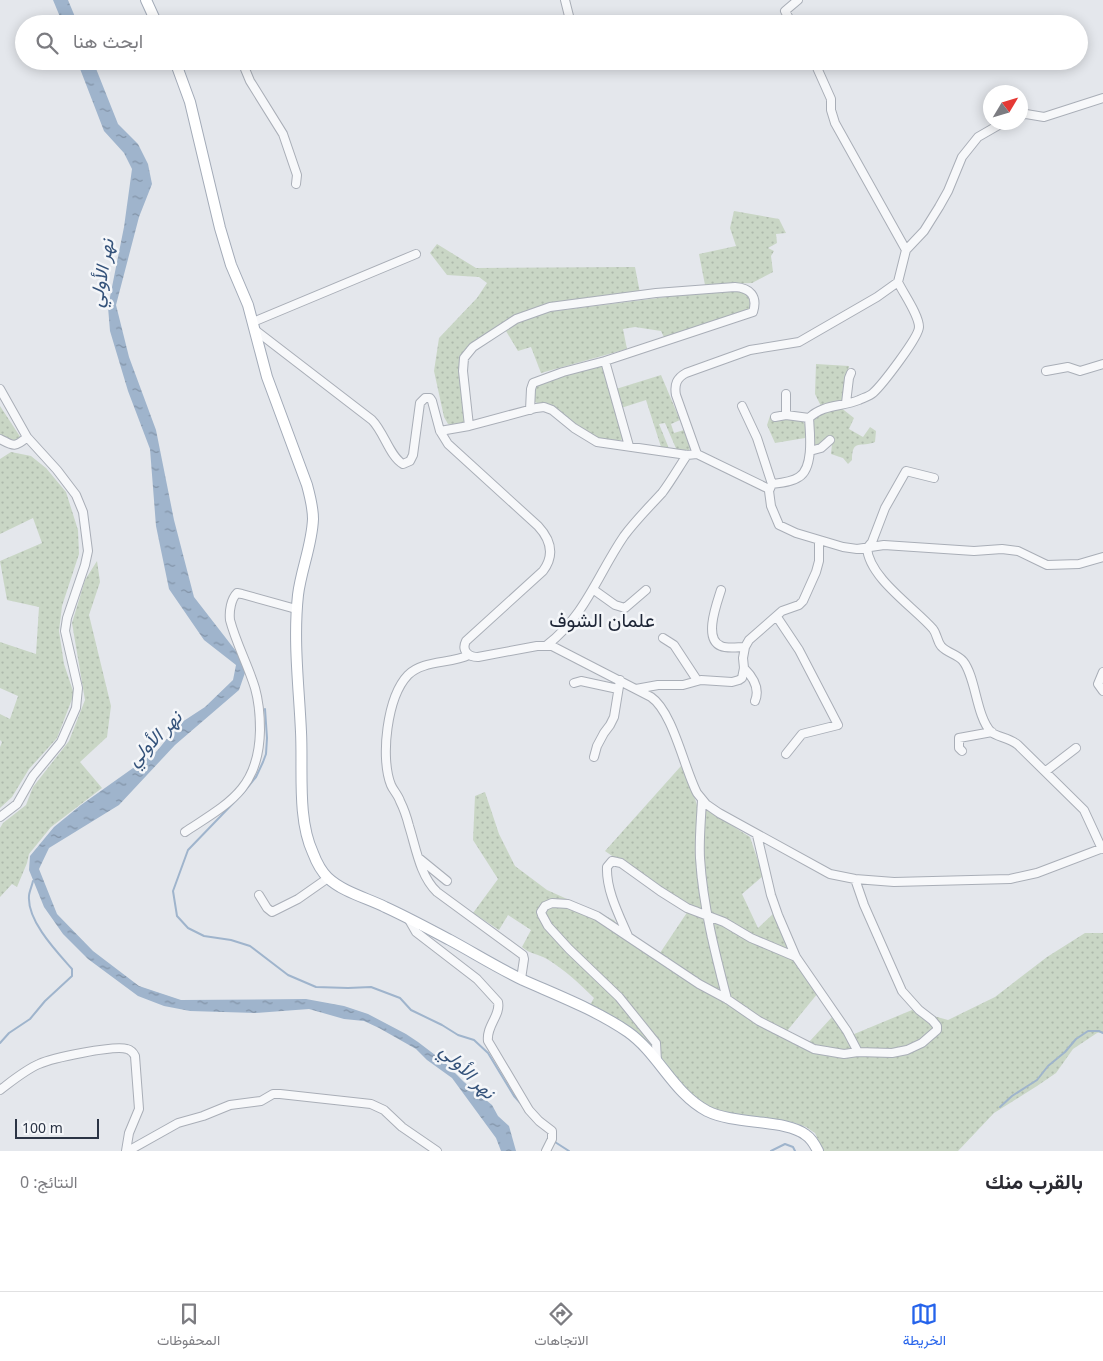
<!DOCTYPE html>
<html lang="ar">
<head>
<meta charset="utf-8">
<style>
	body { margin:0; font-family:"Noto Sans",Vazirmatn,sans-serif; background:#f7f7f7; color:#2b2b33; direction:rtl }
	.compass { position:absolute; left:983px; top:85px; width:45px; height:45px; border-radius:50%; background:#fff; box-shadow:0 2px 12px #0003; rotate:52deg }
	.scale { position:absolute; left:15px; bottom:12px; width:84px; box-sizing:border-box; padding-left:5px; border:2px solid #2b3445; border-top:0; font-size:14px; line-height:18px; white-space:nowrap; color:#2b3445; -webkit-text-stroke:4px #f4f6f9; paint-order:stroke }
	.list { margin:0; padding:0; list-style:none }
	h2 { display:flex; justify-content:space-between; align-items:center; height:65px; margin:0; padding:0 20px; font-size:21px }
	h2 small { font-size:16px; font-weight:400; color:#7c7c81 }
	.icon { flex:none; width:28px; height:28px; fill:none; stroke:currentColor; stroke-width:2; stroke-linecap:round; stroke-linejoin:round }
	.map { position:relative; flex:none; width:1103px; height:1151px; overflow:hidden; direction:ltr }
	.search { position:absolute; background:#fff; box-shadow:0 2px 12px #0003; left:15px; right:15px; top:15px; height:55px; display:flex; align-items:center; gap:12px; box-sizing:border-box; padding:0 18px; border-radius:28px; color:#7c7c81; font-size:19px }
	.sheet { height:140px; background:#fff }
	nav { display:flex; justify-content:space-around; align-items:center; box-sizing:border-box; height:70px; border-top:1px solid #e1e1e2; background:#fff; font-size:14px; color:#7c7c81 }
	nav a { display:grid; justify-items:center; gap:2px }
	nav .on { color:#2563eb }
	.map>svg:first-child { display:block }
	.grass { fill:url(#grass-dots) }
	.water { fill:url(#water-ripples) }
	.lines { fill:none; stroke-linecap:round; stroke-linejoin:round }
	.stream { stroke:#9fb4cc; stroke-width:2 }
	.minor-casing { stroke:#a9aeb7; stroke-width:10 }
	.major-casing { stroke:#a3abb8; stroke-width:12 }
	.minor { stroke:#f7f8fa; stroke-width:8 }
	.major { stroke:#fff; stroke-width:10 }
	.labels { text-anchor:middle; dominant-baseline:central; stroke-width:5; stroke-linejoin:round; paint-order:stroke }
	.water-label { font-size:19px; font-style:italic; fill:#34527a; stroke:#f4f6f9 }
	.quarter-label { font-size:20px; fill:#1d2536; stroke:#f4f6f9 }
</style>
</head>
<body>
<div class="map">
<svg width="1103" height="1151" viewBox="0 0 1103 1151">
	<defs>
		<pattern id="grass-dots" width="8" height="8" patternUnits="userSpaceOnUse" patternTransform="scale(1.25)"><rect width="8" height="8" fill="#c9d6c5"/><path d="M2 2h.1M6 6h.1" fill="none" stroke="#adb8ab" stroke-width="1.8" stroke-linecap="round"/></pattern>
		<pattern id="water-ripples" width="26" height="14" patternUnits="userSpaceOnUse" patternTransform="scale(1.25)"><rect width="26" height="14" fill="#9fb4cc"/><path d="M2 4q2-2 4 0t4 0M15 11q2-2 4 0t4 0" fill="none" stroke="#8293a7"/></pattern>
	</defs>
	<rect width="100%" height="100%" fill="#e4e7ec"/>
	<!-- grass -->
	<path class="grass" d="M 734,211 L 779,219 L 786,233 L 776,234 L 777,243 L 768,248 L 774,251 L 771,256 L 773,272 L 752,283 L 705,285 L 699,254 L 736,246 L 730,228 Z
		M 437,244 L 476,268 L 635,267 L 640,293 L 515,317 L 468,347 L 461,358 L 459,372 L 464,422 L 456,425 L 448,424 L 444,417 L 434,371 L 439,338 L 477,298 L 487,283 L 479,277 L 447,275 L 430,253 Z
		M 741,290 C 748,294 750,300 751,308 L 743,313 L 664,337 L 661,331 L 635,327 L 623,329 L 627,349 L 541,373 L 531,347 L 518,351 L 506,331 L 519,322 L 547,312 L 714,291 Z
		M 816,364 L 849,366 L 842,402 L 822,408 L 815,394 Z
		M 596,366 L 603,367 L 609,381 L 624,438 C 613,448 583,432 573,424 C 566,418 560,410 552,406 C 546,402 539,406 534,401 L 533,390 L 537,383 Z
		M 661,375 L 680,420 L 671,424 L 674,433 L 684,430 L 691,444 L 689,451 L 685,454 L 678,453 L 665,423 L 659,424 L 670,451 L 662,450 L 646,400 L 621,408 L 616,389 Z
		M 0,406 L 21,438 L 13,442 L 0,435 Z
		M 840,407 L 854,418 L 849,429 L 863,437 L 870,427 L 876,431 L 875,442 C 861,448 852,438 852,460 L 848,464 L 843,458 L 831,454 L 832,444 L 827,441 L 819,447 L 813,446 L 811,422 L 813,418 Z
		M 770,416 L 777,421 C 792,418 811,415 805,438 L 775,443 L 767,425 Z
		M 11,452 L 31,456 L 46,468 L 66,492 L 78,530 L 79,554 L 62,606 L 59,631 L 64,664 L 74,694 L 57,738 L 29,769 L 12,797 L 0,808 L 0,747 L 2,742 L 0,740 L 0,714 L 10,719 L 18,696 L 0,688 L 0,642 L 36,654 L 39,607 L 7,600 L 0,561 L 42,543 L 33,518 L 0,534 L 0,459 Z
		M 97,561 L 100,582 L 89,615 L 111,706 L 107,737 L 80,762 L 102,788 L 51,827 L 29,854 L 27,863 L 17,887 L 12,884 L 0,897 L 0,828 L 3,823 L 26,805 L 33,787 L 69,741 L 85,700 L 72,623 L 85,580 Z
		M 681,766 L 693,792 L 699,812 L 703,907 L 701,910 L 674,899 L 605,851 Z
		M 485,792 L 499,834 L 515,866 L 547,890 L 614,920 L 629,941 L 656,959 L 688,911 L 712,920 L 704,869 L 703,845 L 704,811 L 707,810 L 750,837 L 763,876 L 742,894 L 758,928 L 774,913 L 818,993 L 787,1031 L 809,1042 L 832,1017 L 847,1037 L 912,1010 L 948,1020 L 995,997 L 1047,957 L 1085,933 L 1103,933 L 1103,1032 L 1097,1033 L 1073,1049 L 1056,1073 L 1037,1086 L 994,1113 L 958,1151 L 823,1151 L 815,1133 L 806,1127 L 792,1122 L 750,1117 L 717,1110 L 696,1100 L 679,1084 L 648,1045 L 590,1005 L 594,998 C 579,983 565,970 547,959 C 538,954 530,954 522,947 L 531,930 L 508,915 L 499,930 L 473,913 L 498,879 L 473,840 L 475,796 Z"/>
	<!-- water -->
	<path class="water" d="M 53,0 L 68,0 L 78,24 L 63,24 Z
		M 77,61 L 93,61 L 118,124 L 138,144 L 148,164 L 152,184 L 139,217 L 116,305 L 129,357 L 156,430 L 174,520 L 194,597 L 239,655 L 246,670 L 239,690 L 175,745 L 119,805 L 49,848 L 39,869 L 57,914 L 93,951 L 139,986 L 181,1000 L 306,999 L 344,1006 L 368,1014 L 406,1034 L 418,1042 L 443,1061 L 464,1082 L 492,1105 L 498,1116 L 509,1126 L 516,1151 L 501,1151 L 496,1138 L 452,1078 L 427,1060 L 416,1049 L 379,1028 L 364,1021 L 344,1019 L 309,1009 L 256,1013 L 190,1011 L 164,1006 L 138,996 L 88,959 L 63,934 L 44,907 L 29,870 L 30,856 L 54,827 L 81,805 L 157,751 L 179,724 L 205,707 L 233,680 L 236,665 L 204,640 L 169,589 L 156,526 L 150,449 L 128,391 L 110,331 L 108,307 L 124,227 L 132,169 L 124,153 L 104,131 Z"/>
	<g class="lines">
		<!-- stream -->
		<path class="stream" d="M 265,709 L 267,738 L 266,754 L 263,762 L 256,777 L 243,793 L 188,850 L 173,891 L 177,916 L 188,928 L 204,936 L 231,940 L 250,946 L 288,975 L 316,987 L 348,988 L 371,987 L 400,998 L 411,1010 L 442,1025 L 458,1035 L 474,1040 L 488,1053 L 514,1096 L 524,1107
			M 0,1043 L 9,1033 L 30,1019 L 45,1001 L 72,976 L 72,969 C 57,952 27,921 29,896 C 29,892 32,886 33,881
			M 1000,1107 L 1012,1096 L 1037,1080 L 1048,1066 L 1065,1052 L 1076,1039 L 1088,1031 L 1099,1031 L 1103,1033
			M 555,1142 L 569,1151
			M 771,1151 L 785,1144 L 793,1147 L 795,1151"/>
		<defs>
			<path id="minor" d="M 565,0 L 571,24
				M 792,24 L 785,11 L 798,0
				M 244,61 L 245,69 L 250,81 L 283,134 L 297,175 L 296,184
				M 814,61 L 831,99 L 831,110 L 835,123 L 906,250
				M 1020,115 L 1026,114 L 1044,117 L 1103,98
				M 253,322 L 416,254
				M 255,330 L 372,420 C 384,432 390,457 403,464 L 410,461 L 413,455 L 420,403 L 425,398 L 430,398 L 432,401 L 440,431 L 448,444 L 538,526 C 551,540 555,555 543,571 L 466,641 C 461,651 469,657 478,657 L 537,646 L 552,646 L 651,697 C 673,712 684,768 697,793 L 706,804 L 719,813 L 830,874 L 855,879 L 894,882 L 1010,879 L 1037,873 L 1103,848
				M 1046,371 L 1068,367 L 1080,371 L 1103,364
				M 0,389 L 27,437 L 57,470 L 76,495 L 83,512 L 88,551 L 85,565 L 67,618 L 65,631 L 78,688 L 76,708 L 61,742 L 33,776 L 17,804 L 0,817
				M 846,403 L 849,378 L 851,373
				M 742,406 L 757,438 L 772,484 L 769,491 L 771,506 L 779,525 L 796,533 L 843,547 L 857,549 L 884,545 L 974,551 L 1002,549 L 1018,551 L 1047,565 L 1079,564 L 1103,557
				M 530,410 L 531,389 L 533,383 L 563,372 L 605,361 L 629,446
				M 786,415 L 786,394
				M 775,417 L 786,415 L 809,418
				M 469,426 L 463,371 L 464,358 L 473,347 L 516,319 L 550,307 L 565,305 L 656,293 L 735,287 C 750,288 758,296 753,312 L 605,361
				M 440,431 L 469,426 L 536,408 L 544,407 L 552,410 L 574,428 L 597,442 L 687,455 L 697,454 L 769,489
				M 0,439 C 13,446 15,448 27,437
				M 810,451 L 821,448 L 830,440
				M 697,454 L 676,395 C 674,384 677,378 686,373 L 750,350 L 799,342 L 877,297 L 898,282
				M 934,478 L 906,471 L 885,508 L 872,542 L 867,548 C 869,578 915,608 933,629 C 937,634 937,641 941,646 C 947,653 957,654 963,661 C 976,677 976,716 991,732 C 997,737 1010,738 1018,745 L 1084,810 L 1102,849
				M 772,484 C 781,483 792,482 799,477 C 814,468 810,433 809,418 C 823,404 842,407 859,400 C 863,398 870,396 873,393 C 882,385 919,337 919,327 C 919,315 903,293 898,282 L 906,250 L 924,231 L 939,207 L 948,191 L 962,157 L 978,137 L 1004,122
				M 594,590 L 615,605 L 625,608 L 646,590
				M 721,590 C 717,603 703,639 721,646 C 727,649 738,647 745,647
				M 777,617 L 799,650 L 838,725 L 802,734 L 786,754
				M 663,638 L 674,645 L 697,680
				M 547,645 C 585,616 598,574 624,536 C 635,521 649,507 662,493 C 671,481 679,467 687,455
				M 469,655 C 450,664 423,660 408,675 C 387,697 380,758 391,785 C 393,790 398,795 400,801 C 404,809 407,818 409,826 C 416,848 420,876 437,892 L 523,955 L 524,959 L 521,979
				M 744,668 C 753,677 760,689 755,701
				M 1103,672 L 1098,684 L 1103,691
				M 574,683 L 581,681 L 618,689
				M 636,689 L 658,685 L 683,685 L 701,680 L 732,682 L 739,680 L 742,678 L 744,668 L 743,658 L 745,647 L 749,640 L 782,611 L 799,605 L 803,601 L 816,572 L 819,561 L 819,540
				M 962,751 L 959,748 L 959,738 L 992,732
				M 594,757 L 597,746 L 604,733 L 610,725 L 614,717 L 620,680
				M 1046,771 L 1076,748
				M 702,800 C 701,820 699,839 700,858 C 703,906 715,953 727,999
				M 185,832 C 229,803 259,789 260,730 C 260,716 259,702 255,688 C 248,665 236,643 230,620 C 229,611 231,599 237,593 L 242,594 L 296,609
				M 757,835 L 771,895 L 778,915 L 796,957 L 847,1031 L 858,1052
				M 420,859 L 447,881
				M 259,895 L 267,908 L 272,912 L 298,899 L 328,878
				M 408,918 L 416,932 L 477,979 L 498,1002 C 501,1015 486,1026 488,1041 L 529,1110 L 539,1121 L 552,1131 L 552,1139 L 546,1151
				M 628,936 C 619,915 606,890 607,867 L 612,861 L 621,863 L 660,891 L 687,908 L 724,922 L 751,938 L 796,957
				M 657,1061 L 656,1043 L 619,997 L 569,949 L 548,926 L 542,915 L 541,912 L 545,906 L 552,903 L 568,904 L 597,916 L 699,984 L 727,999 L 759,1021 L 814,1049 L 844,1054 L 858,1052 L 892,1053 L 907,1050 L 922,1043 L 937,1030 L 937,1026 L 932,1020 L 919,1010 L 902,991 L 864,905 L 855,879
				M 0,1090 C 12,1081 25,1070 39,1064 C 52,1058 114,1045 127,1049 C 131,1050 133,1052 135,1056 L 139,1109 L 129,1133 L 126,1151
				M 128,1151 L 178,1123 L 203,1116 L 230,1105 L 261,1101 L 273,1094 L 280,1094 L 371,1104 L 384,1110 L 402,1127 L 437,1151"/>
			<path id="major" d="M 146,0 L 157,24
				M 175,61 L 190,102 L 220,228 L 231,265 L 248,305 L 267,377 L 307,485 C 310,496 313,508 313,519 C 312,545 301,570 298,595 C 293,641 299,687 301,732 C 303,770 297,819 313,853 C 316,861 322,872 328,878 C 343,892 367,898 385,907 C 407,917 429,929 450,940 C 474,953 498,968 523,980 C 559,996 596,1010 628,1032 C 659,1054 673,1093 707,1111 C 735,1125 786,1119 806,1135 C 812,1139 815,1145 818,1151"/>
		</defs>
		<!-- minor casing -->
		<use href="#minor" class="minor-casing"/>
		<!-- major casing -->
		<use href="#major" class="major-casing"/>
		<!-- minor -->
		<use href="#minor" class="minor"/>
		<!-- major -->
		<use href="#major" class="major"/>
	</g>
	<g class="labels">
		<!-- water labels -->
		<g class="water-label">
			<text transform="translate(101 273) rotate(-80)">نهر الأولي</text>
			<text transform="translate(154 738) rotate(-45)">نهر الأولي</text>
			<text transform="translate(468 1071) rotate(45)">نهر الأولي</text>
		</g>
		<!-- quarter labels -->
		<g class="quarter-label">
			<text x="602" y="619">علمان الشوف</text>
		</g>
	</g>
</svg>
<svg class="compass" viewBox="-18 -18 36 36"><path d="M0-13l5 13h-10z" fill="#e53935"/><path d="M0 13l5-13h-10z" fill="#7c7c81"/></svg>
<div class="scale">100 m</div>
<div class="search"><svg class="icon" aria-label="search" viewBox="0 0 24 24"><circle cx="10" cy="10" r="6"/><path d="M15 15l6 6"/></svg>ابحث هنا</div>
</div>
<section class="sheet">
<h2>بالقرب منك<small>النتائج: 0</small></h2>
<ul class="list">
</ul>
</section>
<nav>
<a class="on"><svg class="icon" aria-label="map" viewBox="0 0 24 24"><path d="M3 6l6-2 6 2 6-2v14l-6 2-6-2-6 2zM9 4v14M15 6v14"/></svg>الخريطة</a>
<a><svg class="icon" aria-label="directions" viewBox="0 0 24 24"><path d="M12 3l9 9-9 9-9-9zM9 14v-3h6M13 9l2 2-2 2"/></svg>الاتجاهات</a>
<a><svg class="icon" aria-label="saved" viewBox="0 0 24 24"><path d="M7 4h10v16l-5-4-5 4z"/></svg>المحفوظات</a>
</nav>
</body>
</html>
